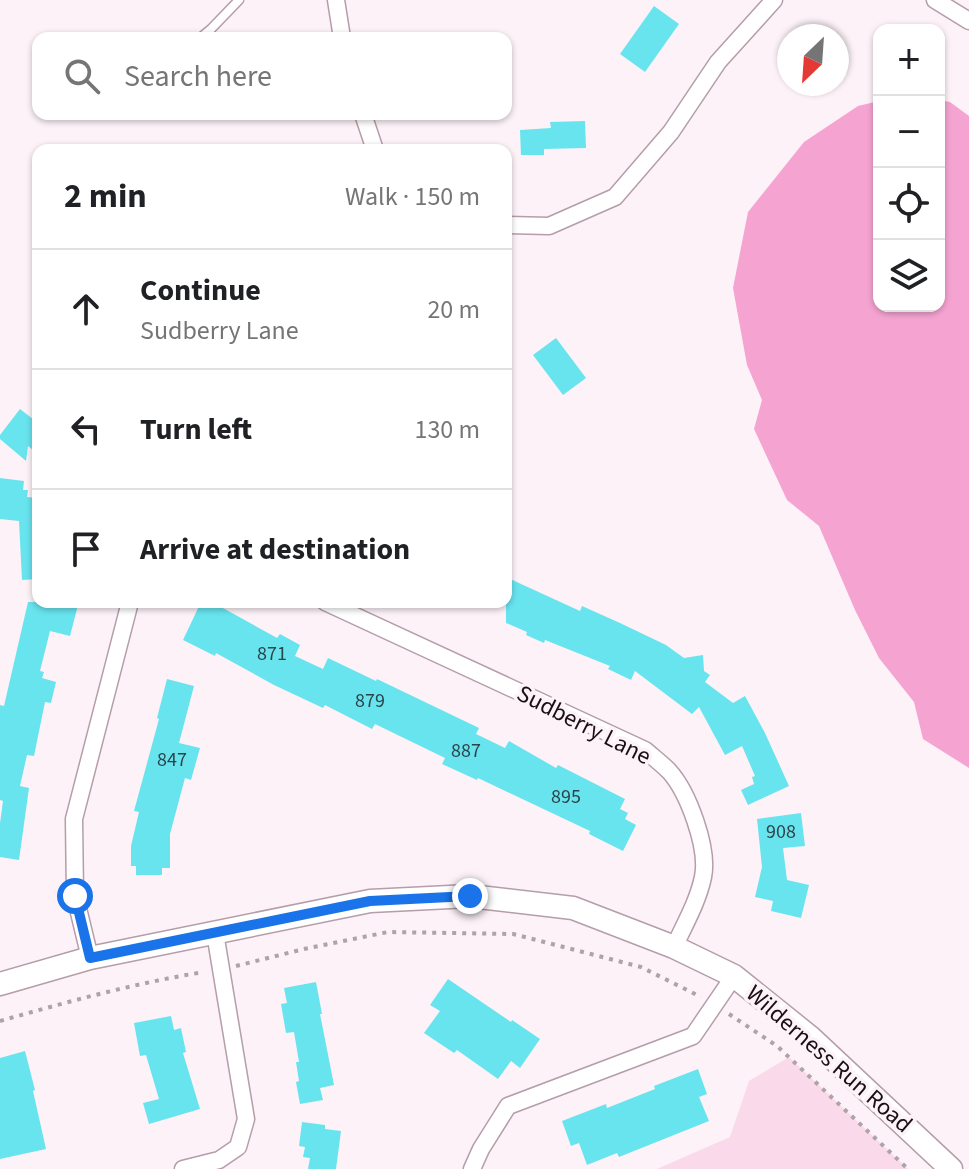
<!DOCTYPE html>
<html lang="en">
<head>
<meta charset="utf-8">
<style>
	body { margin:0; font-family:"Source Sans 3",sans-serif; background:#f2f2f2; color:#202124 }
	.controls { position:absolute; right:24px; top:24px; display:grid; overflow:hidden; border-radius:16px; box-shadow:0 2px 6px #0004 }
	.controls button { width:72px; height:72px; display:grid; place-items:center; padding:0; border:0; border-bottom:2px solid #e0e0e0; background:#fff; color:#202124; font:40px sans-serif }
	.compass { position:absolute; left:777px; top:24px; width:72px; height:72px; border-radius:50%; background:#fff; box-shadow:0 2px 6px #0004; rotate:205deg }
	.stop { position:absolute; width:24px; height:24px; margin:-18px; border:6px solid #1a73e8; border-radius:50%; background:#fff }
	.stop.end { background:#1a73e8; border-color:#fff; box-shadow:0 2px 8px #0008 }
	.list { margin:0; padding:0; list-style:none }
	h2 { display:flex; justify-content:space-between; align-items:center; height:104px; margin:0; padding:0 32px; font-size:34px }
	h2 small { font-size:26px; font-weight:400; color:#757577 }
	.list li { display:grid; grid-template-columns:52px 1fr auto; gap:24px; align-items:center; box-sizing:border-box; height:120px; padding:0 32px; border-top:2px solid #e0e0e0 }
	.list b { display:block; font-size:30px; white-space:nowrap }
	.list p { margin:0; font-size:26px; white-space:nowrap; color:#757577 }
	.list em { font-size:26px; font-style:normal; color:#757577 }
	.icon { flex:none; width:44px; height:44px; fill:none; stroke:currentColor; stroke-width:2; stroke-linecap:round; stroke-linejoin:round }
	.map { position:relative; flex:none; width:969px; height:1169px; overflow:hidden }
	.search { position:absolute; background:#fff; box-shadow:0 2px 6px #0004; left:32px; top:32px; width:480px; height:88px; display:flex; align-items:center; gap:20px; box-sizing:border-box; padding:0 28px; border-radius:16px; color:#757577; font-size:30px }
	.panel { position:absolute; background:#fff; box-shadow:0 2px 6px #0004; left:32px; top:144px; width:480px; height:464px; border-radius:16px }
	.map>svg:first-child { display:block }
	.green { fill:#fad9ea }
	.water { fill:#f5a4d2 }
	.building { fill:#68e4ef }
	.lines { fill:none; stroke-linecap:round; stroke-linejoin:round }
	.service-casing { stroke:#b59daa; stroke-width:11 }
	.minor-casing { stroke:#b59daa; stroke-width:19 }
	.tertiary-casing { stroke:#b59daa; stroke-width:25 }
	.path { stroke:#ada3a8; stroke-width:4; stroke-dasharray:4 6; stroke-linecap:butt }
	.service { stroke:#fff; stroke-width:8 }
	.minor { stroke:#fff; stroke-width:16 }
	.tertiary { stroke:#fff; stroke-width:22 }
	.route { stroke:#1a73e8; stroke-width:10 }
	.labels { text-anchor:middle; dominant-baseline:central; stroke-width:7; stroke-linejoin:round; paint-order:stroke }
	.number-label { font-size:20px; fill:#2c454b }
	.street-label { font-size:24px; fill:#181014; stroke:#fcf2f7 }
</style>
</head>
<body>
<div class="map">
<svg width="969" height="1169" viewBox="0 0 969 1169">
	<rect width="100%" height="100%" fill="#fcf2f7"/>
	<!-- green -->
	<path class="green" d="M 789,1057 L 908,1169 L 657,1169 L 730,1137 L 749,1081 Z"/>
	<!-- water -->
	<path class="water" d="M 939,100 L 950,102 L 969,116 L 969,768 L 923,739 L 914,702 L 879,658 L 855,610 L 819,526 L 787,500 L 754,429 L 762,400 L 747,365 L 733,288 L 748,212 L 804,142 L 858,106 L 879,101 L 879,306 L 939,306 Z"/>
	<!-- building -->
	<path class="building" d="M 654,6 L 679,24 L 645,72 L 620,54 Z
		M 585,121 L 586,148 L 544,149 L 544,155 L 521,155 L 520,130 L 551,128 L 550,122 Z
		M 556,338 L 586,378 L 563,395 L 533,355 Z
		M 20,409 L 38,423 L 38,454 L 28,446 L 26,461 L 0,439 L 0,435 Z
		M 0,478 L 24,481 L 23,490 L 28,490 L 27,497 L 38,498 L 35,544 L 38,544 L 38,579 L 22,580 L 19,521 L 0,519 Z
		M 506,577 L 580,611 L 582,606 L 620,623 L 666,645 L 684,658 L 703,655 L 704,671 L 710,675 L 705,682 L 733,703 L 745,696 L 765,733 L 789,786 L 748,805 L 741,790 L 754,784 L 752,777 L 755,776 L 742,746 L 725,755 L 699,707 L 692,714 L 635,671 L 631,680 L 608,669 L 610,666 L 545,640 L 544,643 L 526,635 L 527,632 L 506,623 Z
		M 28,602 L 67,602 L 78,605 L 70,636 L 50,631 L 40,671 L 44,672 L 42,678 L 56,682 L 51,703 L 45,702 L 34,756 L 27,755 L 20,786 L 29,788 L 19,860 L 0,857 L 0,823 L 3,801 L 0,800 L 0,705 L 4,706 Z
		M 201,602 L 212,602 L 277,638 L 280,634 L 300,645 L 295,656 L 323,669 L 328,658 L 376,681 L 377,679 L 479,728 L 476,734 L 505,748 L 509,741 L 556,768 L 558,765 L 625,799 L 620,809 L 628,813 L 625,819 L 636,825 L 623,851 L 589,834 L 590,831 L 478,778 L 477,780 L 442,764 L 445,758 L 375,724 L 372,729 L 325,705 L 323,708 L 274,685 L 216,653 L 215,656 L 183,640 Z
		M 167,679 L 194,686 L 179,743 L 200,748 L 191,780 L 185,778 L 170,834 L 170,868 L 162,868 L 162,875 L 136,875 L 136,866 L 131,866 L 131,846 L 139,812 L 134,811 L 159,719 L 157,718 Z
		M 801,813 L 805,846 L 783,848 L 787,880 L 809,885 L 801,918 L 771,911 L 773,901 L 755,897 L 762,867 L 757,819 Z
		M 448,979 L 511,1022 L 512,1020 L 540,1039 L 520,1068 L 511,1061 L 498,1079 L 457,1050 L 454,1053 L 424,1033 L 440,1011 L 430,1005 Z
		M 316,982 L 322,1014 L 320,1014 L 334,1085 L 320,1088 L 323,1100 L 300,1104 L 296,1082 L 299,1081 L 296,1062 L 299,1062 L 294,1032 L 286,1033 L 281,1004 L 287,1003 L 284,988 Z
		M 171,1016 L 174,1030 L 181,1028 L 186,1052 L 183,1053 L 200,1109 L 149,1124 L 143,1103 L 159,1099 L 146,1055 L 140,1056 L 134,1023 Z
		M 25,1051 L 35,1090 L 33,1091 L 46,1149 L 0,1159 L 0,1058 Z
		M 698,1069 L 707,1094 L 699,1097 L 709,1121 L 619,1157 L 617,1153 L 587,1165 L 579,1143 L 571,1146 L 562,1121 L 606,1104 L 607,1108 L 655,1089 L 654,1086 Z
		M 302,1122 L 325,1125 L 325,1129 L 341,1131 L 336,1169 L 308,1169 L 310,1158 L 303,1157 L 305,1147 L 299,1146 Z"/>
	<g class="lines">
		<defs>
			<path id="service" d="M 200,38 L 211,29 L 239,0"/>
			<path id="minor" d="M 336,0 L 342,38
				M 935,0 L 969,21
				M 363,114 L 375,150
				M 506,225 L 549,226 L 615,197 L 671,132 L 718,62 L 774,0
				M 325,602 L 645,750 C 653,757 662,764 669,771 C 688,792 709,848 703,877 C 698,901 685,924 674,947
				M 90,958 L 75,896 L 74,819 L 130,602
				M 183,1169 L 219,1160 L 238,1147 L 246,1119 L 215,933
				M 472,1169 L 481,1149 L 508,1106 L 693,1036 L 734,976"/>
			<path id="tertiary" d="M 0,984 L 90,958 L 370,901 L 470,896 L 573,908 L 674,947 L 734,976 L 810,1037 L 951,1169"/>
		</defs>
		<!-- service casing -->
		<use href="#service" class="service-casing"/>
		<!-- minor casing -->
		<use href="#minor" class="minor-casing"/>
		<!-- tertiary casing -->
		<use href="#tertiary" class="tertiary-casing"/>
		<!-- path -->
		<path class="path" d="M 236,966 L 304,949 L 388,932 L 513,934 L 641,967 L 701,997
			M 729,1014 L 777,1046 L 908,1169
			M 0,1021 C 67,1002 135,983 204,972"/>
		<!-- service -->
		<use href="#service" class="service"/>
		<!-- minor -->
		<use href="#minor" class="minor"/>
		<!-- tertiary -->
		<use href="#tertiary" class="tertiary"/>
	</g>
	<g class="lines">
		<!-- route -->
		<path class="route" d="M 75,896 L 90,958 L 370,901 L 470,896"/>
	</g>
	<g class="labels">
		<!-- number labels -->
		<g class="number-label">
			<text x="272" y="654">871</text>
			<text x="370" y="701">879</text>
			<text x="466" y="751">887</text>
			<text x="172" y="760">847</text>
			<text x="566" y="797">895</text>
			<text x="781" y="832">908</text>
		</g>
		<!-- street labels -->
		<g class="street-label">
			<text transform="translate(584 725) rotate(27)">Sudberry Lane</text>
			<text transform="translate(829 1059) rotate(41)">Wilderness Run Road</text>
		</g>
	</g>
</svg>
<div class="controls">
<button>+</button>
<button>−</button>
<button><svg class="icon" aria-label="locate" viewBox="0 0 24 24"><circle cx="12" cy="12" r="6"/><path d="M12 2v4M12 18v4M2 12h4M18 12h4"/></svg></button>
<button><svg class="icon" aria-label="layers" viewBox="0 0 24 24"><path d="M12 4l9 5-9 5-9-5zM3 14l9 5 9-5"/></svg></button>
</div>
<svg class="compass" viewBox="-18 -18 36 36"><path d="M0-13l5 13h-10z" fill="#e53935"/><path d="M0 13l5-13h-10z" fill="#757577"/></svg>
<div class="stop" style="left:75px;top:896px"></div>
<div class="stop end" style="left:470px;top:896px"></div>
<div class="search"><svg class="icon" aria-label="search" viewBox="0 0 24 24"><circle cx="10" cy="10" r="6"/><path d="M15 15l6 6"/></svg>Search here</div>
<section class="panel">
<h2>2 min<small>Walk · 150 m</small></h2>
<ul class="list">
<li><svg class="icon" aria-label="ahead" viewBox="0 0 24 24"><path d="M12 20V5M6 11l6-6 6 6"/></svg><div><b>Continue</b><p>Sudberry Lane</p></div><em>20 m</em></li>
<li><svg class="icon" aria-label="left" viewBox="0 0 24 24"><path d="M17 20v-9H6M10 6l-5 5 5 5"/></svg><div><b>Turn left</b></div><em>130 m</em></li>
<li><svg class="icon" aria-label="arrive" viewBox="0 0 24 24"><path d="M6 21V4h12l-3 4 3 4H6"/></svg><div><b>Arrive at destination</b></div></li>
</ul>
</section>
</div>
</body>
</html>
